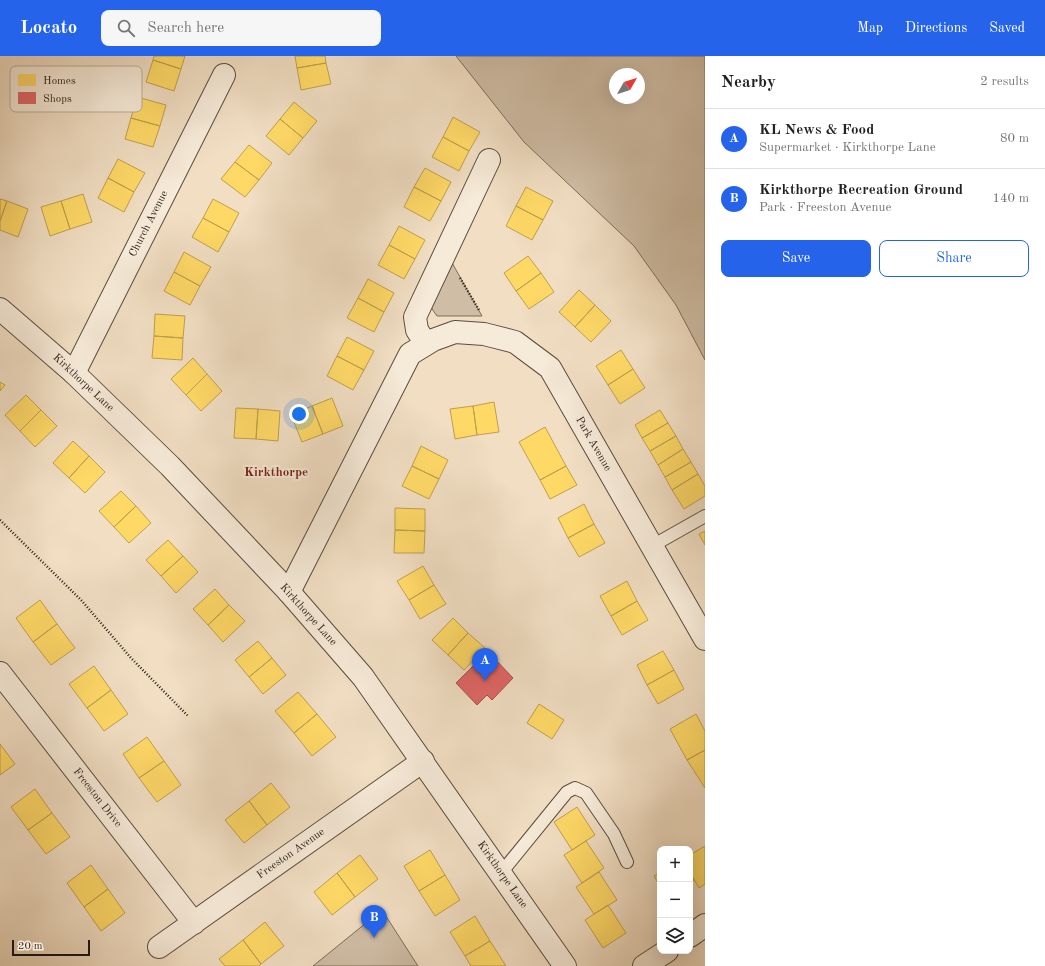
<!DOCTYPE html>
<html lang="en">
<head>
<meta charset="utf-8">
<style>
	body { margin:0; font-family:"Old Standard TT",serif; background:#f6f6f6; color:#222 }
	.controls { position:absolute; right:12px; bottom:12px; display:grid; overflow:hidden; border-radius:8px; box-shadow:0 4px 16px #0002 }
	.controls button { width:36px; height:36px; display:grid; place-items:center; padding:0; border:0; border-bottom:1px solid #e0e0e0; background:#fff; color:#222; font:20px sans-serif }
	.compass { position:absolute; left:609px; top:12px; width:36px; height:36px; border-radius:50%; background:#fff; box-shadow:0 4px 16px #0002; rotate:51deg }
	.scale { position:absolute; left:12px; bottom:10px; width:78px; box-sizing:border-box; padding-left:4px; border:2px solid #281b14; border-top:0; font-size:11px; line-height:14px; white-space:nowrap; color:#281b14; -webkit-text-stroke:3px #f6ead8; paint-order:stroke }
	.you { position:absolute; left:299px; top:358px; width:14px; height:14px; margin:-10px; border:3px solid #fff; border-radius:50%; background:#1a73e8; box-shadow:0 0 0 6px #1a73e833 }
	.badge { display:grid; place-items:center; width:26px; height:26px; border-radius:50%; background:#2563eb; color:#fff; font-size:13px; font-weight:700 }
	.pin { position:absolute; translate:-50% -33px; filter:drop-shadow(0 1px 2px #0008) }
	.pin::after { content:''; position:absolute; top:21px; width:14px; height:12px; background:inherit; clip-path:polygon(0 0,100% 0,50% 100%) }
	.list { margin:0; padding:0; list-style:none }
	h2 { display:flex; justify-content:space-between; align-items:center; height:52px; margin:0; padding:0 16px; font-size:17px }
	h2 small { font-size:13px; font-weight:400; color:#767676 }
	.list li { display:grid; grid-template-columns:26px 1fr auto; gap:12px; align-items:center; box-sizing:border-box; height:60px; padding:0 16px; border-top:1px solid #e0e0e0 }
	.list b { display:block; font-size:15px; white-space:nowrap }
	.list p { margin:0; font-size:13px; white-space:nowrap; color:#767676 }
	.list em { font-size:13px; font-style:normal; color:#767676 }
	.actions { display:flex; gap:8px; padding:12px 16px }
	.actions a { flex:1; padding:9px 0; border:1px solid #2563eb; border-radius:8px; text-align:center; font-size:14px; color:#2563eb }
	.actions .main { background:#2563eb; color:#fff }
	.icon { flex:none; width:22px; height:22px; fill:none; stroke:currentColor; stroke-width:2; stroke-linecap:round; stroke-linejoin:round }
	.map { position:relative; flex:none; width:705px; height:910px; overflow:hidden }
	header { display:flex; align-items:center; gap:24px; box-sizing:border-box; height:56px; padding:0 20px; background:#2563eb; color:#fff }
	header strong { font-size:19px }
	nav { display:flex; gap:22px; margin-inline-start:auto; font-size:14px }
	.search { width:280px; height:36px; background:#f6f6f6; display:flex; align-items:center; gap:10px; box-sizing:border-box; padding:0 14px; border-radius:8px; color:#767676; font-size:15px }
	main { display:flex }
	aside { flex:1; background:#fff }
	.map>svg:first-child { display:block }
	.green { fill:#cfbda5; stroke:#7c6c5c; fill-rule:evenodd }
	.homes { fill:#ffd966; stroke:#bea04d }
	.shops { fill:#e06666; stroke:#a9504d }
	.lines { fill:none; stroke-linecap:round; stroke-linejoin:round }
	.service-casing { stroke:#5a4c40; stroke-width:14 }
	.minor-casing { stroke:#5a4c40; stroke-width:24 }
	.tertiary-casing { stroke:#5a4c40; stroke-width:24 }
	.path { stroke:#281b14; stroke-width:2.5; stroke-dasharray:1 2; stroke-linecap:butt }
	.service { stroke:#f6ead8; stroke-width:12 }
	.minor { stroke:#f6ead8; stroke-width:22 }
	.tertiary { stroke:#f6ead8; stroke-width:22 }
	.labels { text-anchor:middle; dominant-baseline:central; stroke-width:4; stroke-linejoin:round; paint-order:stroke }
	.street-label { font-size:11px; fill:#281b14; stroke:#f6ead8 }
	.quarter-label { font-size:13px; font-weight:bold; fill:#7a1f14; stroke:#f6ead8 }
	.key { fill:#f6ead8; stroke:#b8ac9d; stroke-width:1 }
	.key-label { font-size:11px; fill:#281b14 }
</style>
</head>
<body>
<header>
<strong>Locato</strong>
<div class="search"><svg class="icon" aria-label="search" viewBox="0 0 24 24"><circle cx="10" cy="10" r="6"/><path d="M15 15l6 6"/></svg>Search here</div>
<nav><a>Map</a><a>Directions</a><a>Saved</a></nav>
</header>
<main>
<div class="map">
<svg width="705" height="910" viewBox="0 0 705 910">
	<rect width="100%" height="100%" fill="#f1dec3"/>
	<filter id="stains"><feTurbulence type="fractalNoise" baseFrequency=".005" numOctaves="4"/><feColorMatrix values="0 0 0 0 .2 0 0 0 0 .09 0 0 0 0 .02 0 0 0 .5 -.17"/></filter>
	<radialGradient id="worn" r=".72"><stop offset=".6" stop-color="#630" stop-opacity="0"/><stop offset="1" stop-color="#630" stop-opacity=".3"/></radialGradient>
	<!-- green -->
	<path class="green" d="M 456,0 L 705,0 L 705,304 L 676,249 L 634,190 L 524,86 ZM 615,18 L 639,18 L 639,42 L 615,42 Z
		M 451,205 L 482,260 L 437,260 L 432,253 L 431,247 Z
		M 382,854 L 418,910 L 313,910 Z"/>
	<!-- homes -->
	<path class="homes" d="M 154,0 L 185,0 L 181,13 L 153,4 Z
		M 295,0 L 325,0 L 326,7 L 297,12 Z
		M 153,4 L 181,13 L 174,35 L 146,26 Z
		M 326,7 L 331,28 L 301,34 L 297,12 Z
		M 137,41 L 166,49 L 160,70 L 131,62 Z
		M 294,46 L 317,65 L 303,82 L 280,63 Z
		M 453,61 L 480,76 L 469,95 L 443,81 Z
		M 131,62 L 160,70 L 153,91 L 125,83 Z
		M 280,63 L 303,82 L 289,99 L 266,80 Z
		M 443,81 L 469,95 L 459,115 L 432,101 Z
		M 249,89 L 272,107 L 259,124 L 235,106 Z
		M 118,103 L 145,117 L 134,136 L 108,122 Z
		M 235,106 L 259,124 L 245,141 L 221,123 Z
		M 425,112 L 451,126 L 441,145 L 414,131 Z
		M 108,122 L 134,136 L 124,156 L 98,142 Z
		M 414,131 L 441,145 L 430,165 L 404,151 Z
		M 526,131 L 553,145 L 543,164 L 516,150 Z
		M 83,138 L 92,166 L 70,173 L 61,145 Z
		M 0,143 L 7,145 L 0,165 Z
		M 213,143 L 239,157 L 229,176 L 203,162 Z
		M 7,145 L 28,153 L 18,181 L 0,174 L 0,165 Z
		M 61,145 L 70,173 L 50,180 L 41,151 Z
		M 516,150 L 543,164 L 532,184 L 506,170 Z
		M 203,162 L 229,176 L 218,196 L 192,181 Z
		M 399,170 L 425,184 L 415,203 L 389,189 Z
		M 389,189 L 415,203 L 404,223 L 378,209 Z
		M 184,196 L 211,211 L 200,230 L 174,216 Z
		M 528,200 L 541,217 L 516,235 L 504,217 Z
		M 174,216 L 200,230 L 190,249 L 164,235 Z
		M 541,217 L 554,236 L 529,253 L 516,235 Z
		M 368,223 L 394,237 L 384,256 L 358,242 Z
		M 579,234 L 595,249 L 575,271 L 559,256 Z
		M 358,242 L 384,256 L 374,276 L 347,262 Z
		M 595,249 L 611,265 L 591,286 L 575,271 Z
		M 155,258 L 185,260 L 183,282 L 154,280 Z
		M 154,280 L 183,282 L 182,304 L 152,302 Z
		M 347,281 L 374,295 L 364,314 L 337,300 Z
		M 621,294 L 633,313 L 608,329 L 596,310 Z
		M 337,300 L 364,314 L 353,334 L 327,320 Z
		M 193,302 L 207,318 L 186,339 L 171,323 Z
		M 633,313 L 645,332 L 620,348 L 608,329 Z
		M 207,318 L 222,335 L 201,355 L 186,339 Z
		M 0,326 L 5,329 L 0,335 Z
		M 26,339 L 41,354 L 20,375 L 5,359 Z
		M 332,342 L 343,370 L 323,378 L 312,350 Z
		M 494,346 L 499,376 L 477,379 L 473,350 Z
		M 312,350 L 323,378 L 302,386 L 291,359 Z
		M 473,350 L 477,379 L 455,383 L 450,353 Z
		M 236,352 L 258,353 L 256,383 L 234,382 Z
		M 258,353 L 280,355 L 278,385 L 256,383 Z
		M 41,354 L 57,370 L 35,391 L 20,375 Z
		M 660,354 L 668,367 L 642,382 L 635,369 Z
		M 668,367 L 676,380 L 650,395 L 642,382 Z
		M 545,371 L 566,410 L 540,424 L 519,386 Z
		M 676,380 L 683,393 L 658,409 L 650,395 Z
		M 73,385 L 89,400 L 69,422 L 53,407 Z
		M 421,390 L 448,404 L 439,423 L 412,410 Z
		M 683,393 L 691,406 L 665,421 L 658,409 Z
		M 89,400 L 105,416 L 85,437 L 69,422 Z
		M 691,406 L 698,418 L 672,434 L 665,421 Z
		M 412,410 L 439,423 L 429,443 L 402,430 Z
		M 566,410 L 577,429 L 550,443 L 540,424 Z
		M 698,418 L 705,430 L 705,440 L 684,453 L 672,434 Z
		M 121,435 L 136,450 L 114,471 L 99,455 Z
		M 584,448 L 594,468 L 568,482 L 558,462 Z
		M 136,450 L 151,467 L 129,487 L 114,471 Z
		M 395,452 L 425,453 L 425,475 L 395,474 Z
		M 594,468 L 605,487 L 579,501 L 568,482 Z
		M 395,474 L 425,475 L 424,497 L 394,497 Z
		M 705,475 L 705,489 L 699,478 Z
		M 168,484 L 183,500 L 161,520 L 146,504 Z
		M 183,500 L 198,516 L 176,537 L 161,520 Z
		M 423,510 L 434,529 L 409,544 L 397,525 Z
		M 627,525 L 637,545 L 611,560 L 600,540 Z
		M 434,529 L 446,548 L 420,563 L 409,544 Z
		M 215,533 L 229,549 L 208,569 L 193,553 Z
		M 40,544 L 57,568 L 33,586 L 16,562 Z
		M 637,545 L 648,564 L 622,579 L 611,560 Z
		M 229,549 L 245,565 L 223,586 L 208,569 Z
		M 453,562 L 468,577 L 448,599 L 432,584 Z
		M 57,568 L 75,592 L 51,609 L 33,586 Z
		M 468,577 L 485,592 L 464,614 L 448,599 Z
		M 258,585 L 272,602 L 249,621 L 235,604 Z
		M 663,595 L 674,614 L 647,629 L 637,609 Z
		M 272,602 L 286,619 L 263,638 L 249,621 Z
		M 94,610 L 111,634 L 87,652 L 69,628 Z
		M 674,614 L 684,633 L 658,648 L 647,629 Z
		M 111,634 L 128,658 L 104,675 L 87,652 Z
		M 298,636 L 317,658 L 294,677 L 275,655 Z
		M 539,648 L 564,664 L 552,683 L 527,667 Z
		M 317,658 L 336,681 L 312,700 L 294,677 Z
		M 696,658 L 705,675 L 705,694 L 687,704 L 670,673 Z
		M 147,681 L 164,705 L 139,722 L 123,698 Z
		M 0,688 L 15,708 L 0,719 Z
		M 705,694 L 705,732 L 687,704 Z
		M 164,705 L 181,729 L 157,746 L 139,722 Z
		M 271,727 L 290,751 L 267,769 L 249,745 Z
		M 35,733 L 52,757 L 28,774 L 11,751 Z
		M 249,745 L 267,769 L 244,787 L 225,764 Z
		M 577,751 L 595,779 L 572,794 L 554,766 Z
		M 52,757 L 70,781 L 46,798 L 28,774 Z
		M 586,785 L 604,812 L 582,827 L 564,799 Z
		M 705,790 L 705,828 L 699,832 L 690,817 L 690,799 Z
		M 430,794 L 445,819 L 419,835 L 404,810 Z
		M 360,799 L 378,823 L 355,841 L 337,817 Z
		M 91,809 L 108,833 L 84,851 L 67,827 Z
		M 599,816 L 617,844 L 594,858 L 576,831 Z
		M 337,817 L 355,841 L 332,859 L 314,836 Z
		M 660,817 L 660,830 L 654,820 Z
		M 690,817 L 694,824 L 690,826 Z
		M 445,819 L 460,844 L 435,860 L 419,835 Z
		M 108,833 L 125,857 L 101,875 L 84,851 Z
		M 608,849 L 626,877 L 603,892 L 585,864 Z
		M 475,860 L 490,885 L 465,900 L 450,876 Z
		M 265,866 L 284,890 L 261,908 L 243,884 Z
		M 243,884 L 261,908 L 259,910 L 225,910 L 219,903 Z
		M 490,885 L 506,910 L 471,910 L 465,900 Z"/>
	<!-- shops -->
	<path class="shops" d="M 494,602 L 513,622 L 492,644 L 487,639 L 477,649 L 456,627 L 476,607 L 482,614 Z"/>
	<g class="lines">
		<defs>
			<path id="service" d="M 652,490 L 705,460
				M 501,817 L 567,736 L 575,732 L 586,737 L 614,778 L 627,806"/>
			<path id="minor" d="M 426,288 L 417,274 L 415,261 L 489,104
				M 74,317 L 224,19
				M 289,536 L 410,298 L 433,284 L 455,276 L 484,278 L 515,286 L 550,312 L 705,583
				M 0,617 L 194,867
				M 690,880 L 705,869
				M 159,891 L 423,705
				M 644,910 L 667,895"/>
			<path id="tertiary" d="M 0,253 L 74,317 L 170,410 L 289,536 L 363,621 L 565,910"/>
		</defs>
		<!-- service casing -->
		<use href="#service" class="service-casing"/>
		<!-- minor casing -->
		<use href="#minor" class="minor-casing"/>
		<!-- tertiary casing -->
		<use href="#tertiary" class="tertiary-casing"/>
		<!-- path -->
		<path class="path" d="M 460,222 L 479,254
			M 0,464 L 82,545 L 131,602 L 188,660"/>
		<!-- service -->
		<use href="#service" class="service"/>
		<!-- minor -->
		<use href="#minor" class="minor"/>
		<!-- tertiary -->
		<use href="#tertiary" class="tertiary"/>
	</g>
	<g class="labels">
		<!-- street labels -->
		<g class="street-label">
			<text transform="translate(149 168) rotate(-63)">Church Avenue</text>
			<text transform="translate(83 327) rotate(43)">Kirkthorpe Lane</text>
			<text transform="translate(593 388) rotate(60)">Park Avenue</text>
			<text transform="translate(308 559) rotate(48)">Kirkthorpe Lane</text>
			<text transform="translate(97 742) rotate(52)">Freeston Drive</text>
			<text transform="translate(291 798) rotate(-35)">Freeston Avenue</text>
			<text transform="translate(502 819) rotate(55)">Kirkthorpe Lane</text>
		</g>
		<!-- quarter labels -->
		<g class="quarter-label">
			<text x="276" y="416">Kirkthorpe</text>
		</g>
	</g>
	<!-- legend -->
	<rect x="10" y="10" width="132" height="46" rx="6" class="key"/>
	<rect x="18" y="18" width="18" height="12" fill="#ffd966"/>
	<rect x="18" y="36" width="18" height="12" fill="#e06666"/>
	<g class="key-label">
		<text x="43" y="28">Homes</text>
		<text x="43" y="46">Shops</text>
	</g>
	<rect width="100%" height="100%" filter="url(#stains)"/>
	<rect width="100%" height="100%" fill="url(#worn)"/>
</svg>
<div class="controls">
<button>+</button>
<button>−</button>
<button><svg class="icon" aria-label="layers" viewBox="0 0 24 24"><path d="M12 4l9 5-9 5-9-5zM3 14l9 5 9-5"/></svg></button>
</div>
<svg class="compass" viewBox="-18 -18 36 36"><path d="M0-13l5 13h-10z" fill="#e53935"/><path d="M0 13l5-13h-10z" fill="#767676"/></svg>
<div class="scale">20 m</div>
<div class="you"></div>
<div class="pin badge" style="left:485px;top:625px">A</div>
<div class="pin badge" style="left:374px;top:882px">B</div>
</div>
<aside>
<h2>Nearby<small>2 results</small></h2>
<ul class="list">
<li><span class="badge">A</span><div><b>KL News &amp; Food</b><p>Supermarket · Kirkthorpe Lane</p></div><em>80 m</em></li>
<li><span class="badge">B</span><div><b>Kirkthorpe Recreation Ground</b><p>Park · Freeston Avenue</p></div><em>140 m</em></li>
</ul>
<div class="actions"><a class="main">Save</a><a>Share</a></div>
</aside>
</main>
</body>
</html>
